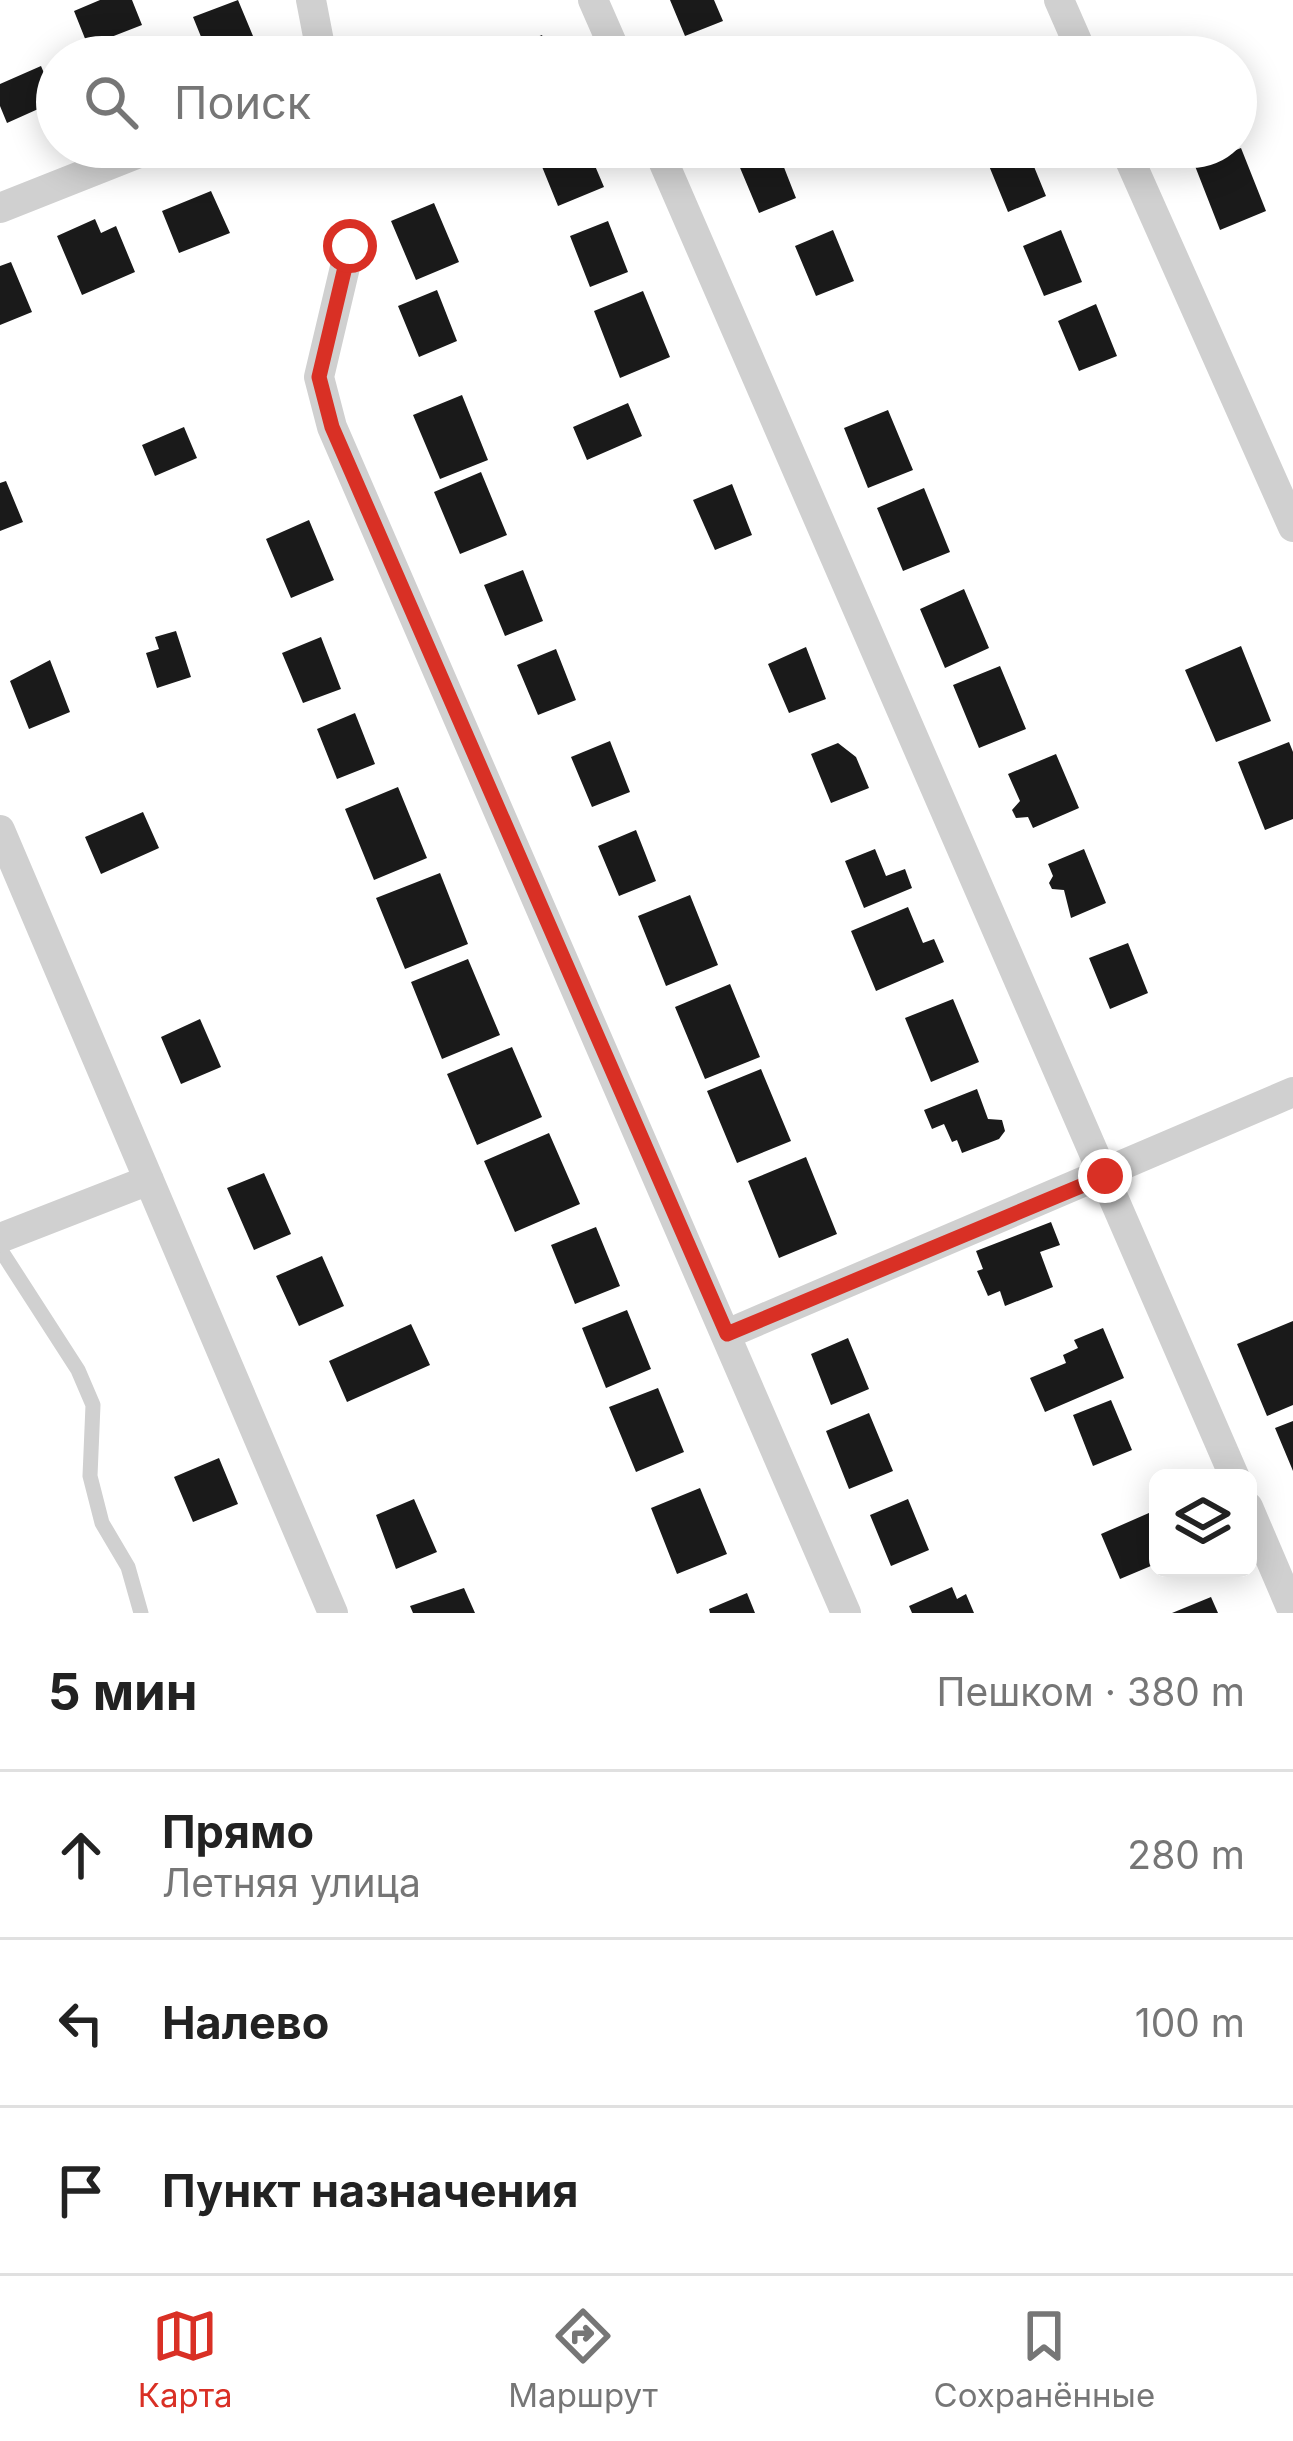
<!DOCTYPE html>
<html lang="ru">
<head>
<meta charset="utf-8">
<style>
	body { margin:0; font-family:Inter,sans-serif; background:#f2f2f2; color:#222 }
	.controls { position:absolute; right:36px; bottom:36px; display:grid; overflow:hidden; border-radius:18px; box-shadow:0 6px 30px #0003 }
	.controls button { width:108px; height:108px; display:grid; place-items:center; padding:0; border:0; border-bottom:3px solid #e0e0e0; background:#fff; color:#222; font:60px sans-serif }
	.stop { position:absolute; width:36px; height:36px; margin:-27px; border:9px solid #d93025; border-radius:50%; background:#fff }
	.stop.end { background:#d93025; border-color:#fff; box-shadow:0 3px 12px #0008 }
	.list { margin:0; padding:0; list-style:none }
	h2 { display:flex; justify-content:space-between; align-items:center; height:156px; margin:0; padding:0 48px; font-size:51px }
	h2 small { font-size:39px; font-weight:400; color:#767676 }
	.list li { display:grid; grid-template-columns:78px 1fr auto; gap:36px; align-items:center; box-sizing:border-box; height:168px; padding:0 48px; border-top:3px solid #e0e0e0 }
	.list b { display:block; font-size:45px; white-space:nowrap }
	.list p { margin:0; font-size:39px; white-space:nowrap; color:#767676 }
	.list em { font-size:39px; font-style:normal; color:#767676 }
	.icon { flex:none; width:66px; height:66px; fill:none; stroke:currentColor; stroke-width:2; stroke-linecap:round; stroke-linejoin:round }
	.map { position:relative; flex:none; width:1293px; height:1613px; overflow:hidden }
	.search { position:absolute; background:#fff; box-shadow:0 6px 30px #0003; left:36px; right:36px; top:36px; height:132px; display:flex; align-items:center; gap:30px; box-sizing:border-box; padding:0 42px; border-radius:66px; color:#767676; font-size:45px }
	.sheet { height:660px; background:#fff }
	nav { display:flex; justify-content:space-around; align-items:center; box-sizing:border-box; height:168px; border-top:3px solid #e0e0e0; background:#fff; font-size:33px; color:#767676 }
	nav a { display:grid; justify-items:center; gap:6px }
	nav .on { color:#d93025 }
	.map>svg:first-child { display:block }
	.building { fill:#1a1a1a }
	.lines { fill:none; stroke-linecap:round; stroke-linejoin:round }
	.lane { stroke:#d0d0d0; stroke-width:15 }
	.street { stroke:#d0d0d0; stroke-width:30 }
	.route { stroke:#d93025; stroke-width:15 }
</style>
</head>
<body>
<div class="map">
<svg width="1293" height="1613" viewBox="0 0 1293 1613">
	<rect width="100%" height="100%" fill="#fff"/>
	<!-- building -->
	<path class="building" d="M 100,0 L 132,0 L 142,25 L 88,46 L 74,11 Z
		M 238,0 L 253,36 L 208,54 L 193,17 Z
		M 670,0 L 714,0 L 723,21 L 685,36 Z
		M 542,35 L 551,57 L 506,57 L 504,51 Z
		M 41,66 L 56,101 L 7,123 L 0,106 L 0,84 Z
		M 534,147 L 587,147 L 604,187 L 558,206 Z
		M 776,147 L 796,198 L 759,213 L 738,163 Z
		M 1022,147 L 1026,147 L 1046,196 L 1008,212 L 987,161 Z
		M 1151,147 L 1183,147 L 1187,157 L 1161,168 Z
		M 1241,148 L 1266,211 L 1220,230 L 1195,166 Z
		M 211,191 L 230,233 L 179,253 L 162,211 Z
		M 434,203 L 459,262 L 416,280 L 391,221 Z
		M 95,219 L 101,233 L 116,226 L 135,272 L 82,295 L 57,236 Z
		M 608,221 L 628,272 L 590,287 L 570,236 Z
		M 833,230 L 854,281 L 816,296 L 795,246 Z
		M 1061,230 L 1082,282 L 1044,296 L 1023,246 Z
		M 11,262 L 32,312 L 0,325 L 0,266 Z
		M 437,290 L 457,341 L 419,357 L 398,306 Z
		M 643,291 L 670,357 L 620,378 L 594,311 Z
		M 1096,304 L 1117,356 L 1079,371 L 1058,321 Z
		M 462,395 L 488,460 L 440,479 L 413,415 Z
		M 628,403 L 642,436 L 587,460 L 573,427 Z
		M 888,410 L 913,470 L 868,488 L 844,428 Z
		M 184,427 L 197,458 L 155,476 L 142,445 Z
		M 481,472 L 507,535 L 460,554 L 434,492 Z
		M 6,481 L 23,522 L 0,531 L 0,483 Z
		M 732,484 L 752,535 L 715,550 L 693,500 Z
		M 924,488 L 950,552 L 903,571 L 877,508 Z
		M 309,520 L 334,580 L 291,598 L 266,539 Z
		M 523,570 L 543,621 L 505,636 L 484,585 Z
		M 964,589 L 989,648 L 945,668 L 920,609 Z
		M 176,631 L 191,677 L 157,688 L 146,653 L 159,649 L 155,637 Z
		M 321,637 L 341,689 L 303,703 L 282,653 Z
		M 1241,646 L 1271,721 L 1216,742 L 1185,670 Z
		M 806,647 L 826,699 L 789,713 L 768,664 Z
		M 556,649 L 576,700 L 538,715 L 517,665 Z
		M 50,660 L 70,712 L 29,729 L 10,681 Z
		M 1000,666 L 1026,729 L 979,748 L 953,685 Z
		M 355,713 L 375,764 L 337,779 L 317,729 Z
		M 610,741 L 630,792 L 592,807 L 571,757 Z
		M 1289,742 L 1293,752 L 1293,819 L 1265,830 L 1238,762 Z
		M 838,743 L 856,757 L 869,788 L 831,803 L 811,754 Z
		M 1056,754 L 1079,808 L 1033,828 L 1028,817 L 1016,818 L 1012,810 L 1020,801 L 1008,774 Z
		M 398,787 L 427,858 L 374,880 L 345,809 Z
		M 143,812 L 159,848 L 101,874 L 85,837 Z
		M 636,830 L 656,881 L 619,896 L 598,846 Z
		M 875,849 L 886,876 L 905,869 L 912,888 L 864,908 L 845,861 Z
		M 1084,849 L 1106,903 L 1071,918 L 1064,890 L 1052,889 L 1049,883 L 1053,876 L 1048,864 Z
		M 440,873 L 468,944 L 405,969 L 376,898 Z
		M 690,895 L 718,965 L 666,986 L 638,916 Z
		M 908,907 L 923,943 L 934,939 L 944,962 L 876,991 L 851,931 Z
		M 1128,943 L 1148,993 L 1110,1009 L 1089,958 Z
		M 468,959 L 500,1035 L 442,1059 L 411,982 Z
		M 730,984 L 760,1057 L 705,1079 L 675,1007 Z
		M 953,999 L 979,1062 L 931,1082 L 905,1018 Z
		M 200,1019 L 221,1067 L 181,1084 L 161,1037 Z
		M 512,1047 L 542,1117 L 477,1145 L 447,1074 Z
		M 761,1069 L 791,1141 L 737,1163 L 707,1091 Z
		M 977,1089 L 988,1119 L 1002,1120 L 1005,1131 L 999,1139 L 962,1153 L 957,1140 L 952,1142 L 944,1124 L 932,1129 L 924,1110 Z
		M 549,1133 L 580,1204 L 515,1232 L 484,1161 Z
		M 806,1157 L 837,1234 L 779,1258 L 748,1181 Z
		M 264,1173 L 291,1234 L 254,1250 L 227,1188 Z
		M 1051,1222 L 1060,1245 L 1040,1252 L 1053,1287 L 1005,1306 L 1000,1291 L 988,1296 L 977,1271 L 983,1269 L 976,1251 Z
		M 596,1227 L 620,1286 L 575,1304 L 551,1245 Z
		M 322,1256 L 344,1306 L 299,1326 L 276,1276 Z
		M 627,1310 L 651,1369 L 606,1388 L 582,1328 Z
		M 1293,1321 L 1293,1405 L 1267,1416 L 1237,1344 Z
		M 411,1324 L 430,1365 L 347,1402 L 329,1361 Z
		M 1103,1328 L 1124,1378 L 1045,1412 L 1030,1378 L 1066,1363 L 1063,1355 L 1078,1348 L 1074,1340 Z
		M 848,1338 L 869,1389 L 831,1405 L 811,1354 Z
		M 658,1388 L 684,1452 L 636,1472 L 609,1407 Z
		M 1111,1400 L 1132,1450 L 1093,1466 L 1073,1415 Z
		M 869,1413 L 893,1471 L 849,1489 L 826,1431 Z
		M 1293,1421 L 1293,1471 L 1275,1428 Z
		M 219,1458 L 238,1504 L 193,1522 L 174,1477 Z
		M 700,1488 L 727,1554 L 677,1574 L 651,1508 Z
		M 414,1499 L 437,1552 L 396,1569 L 376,1515 Z
		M 908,1499 L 929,1550 L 891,1566 L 870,1515 Z
		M 1158,1509 L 1158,1563 L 1120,1579 L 1101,1534 Z
		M 952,1587 L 957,1599 L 966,1594 L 974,1613 L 912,1613 L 909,1606 Z
		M 464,1588 L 475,1613 L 413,1613 L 410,1606 Z
		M 747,1593 L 755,1613 L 710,1613 L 709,1609 Z
		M 1211,1597 L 1218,1613 L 1172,1613 Z"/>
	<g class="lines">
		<!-- lane -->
		<path class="lane" d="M 0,1249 L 78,1370 L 93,1405 L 90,1476 L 102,1523 L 128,1567 L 141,1613"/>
		<!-- street -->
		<path class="street" d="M 311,0 L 322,57
			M 593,0 L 618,57
			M 1059,0 L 1084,57
			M 657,147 L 1235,1478
			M 1124,147 L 1293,527
			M 0,208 L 154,147
			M 350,246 L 319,377 L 332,427 L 846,1613
			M 0,830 L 333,1613
			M 0,1238 L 149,1180
			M 727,1334 L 1293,1092
			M 1248,1507 L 1293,1612"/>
	</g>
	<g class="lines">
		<!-- route -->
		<path class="route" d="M 350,246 L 319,377 L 332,427 L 727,1334 L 1105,1176"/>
	</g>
</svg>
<div class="controls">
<button><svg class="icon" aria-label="layers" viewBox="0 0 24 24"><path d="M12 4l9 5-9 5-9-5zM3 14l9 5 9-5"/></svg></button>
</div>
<div class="stop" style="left:350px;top:246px"></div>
<div class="stop end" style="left:1105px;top:1176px"></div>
<div class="search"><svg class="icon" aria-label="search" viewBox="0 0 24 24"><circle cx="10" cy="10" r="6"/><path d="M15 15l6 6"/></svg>Поиск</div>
</div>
<section class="sheet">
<h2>5 мин<small>Пешком · 380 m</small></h2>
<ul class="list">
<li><svg class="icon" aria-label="ahead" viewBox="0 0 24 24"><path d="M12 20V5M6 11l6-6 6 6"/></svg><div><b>Прямо</b><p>Летняя улица</p></div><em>280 m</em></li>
<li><svg class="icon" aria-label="left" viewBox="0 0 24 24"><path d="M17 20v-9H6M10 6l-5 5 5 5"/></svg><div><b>Налево</b></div><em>100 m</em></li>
<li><svg class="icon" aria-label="arrive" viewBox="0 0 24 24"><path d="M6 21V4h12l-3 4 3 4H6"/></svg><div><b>Пункт назначения</b></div></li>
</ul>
</section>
<nav>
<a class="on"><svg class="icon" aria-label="map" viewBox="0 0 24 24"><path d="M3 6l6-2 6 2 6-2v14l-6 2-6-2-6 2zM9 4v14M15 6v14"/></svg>Карта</a>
<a><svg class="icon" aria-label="directions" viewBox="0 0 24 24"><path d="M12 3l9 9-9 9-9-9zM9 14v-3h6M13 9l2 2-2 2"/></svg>Маршрут</a>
<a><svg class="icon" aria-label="saved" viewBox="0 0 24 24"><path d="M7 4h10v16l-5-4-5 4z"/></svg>Сохранённые</a>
</nav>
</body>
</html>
